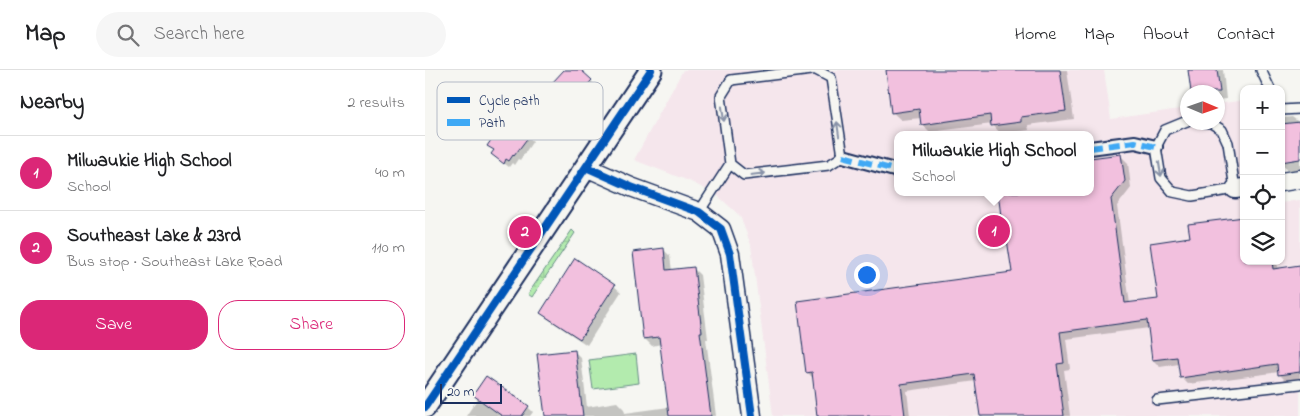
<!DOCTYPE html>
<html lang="en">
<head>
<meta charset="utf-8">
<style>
	body { margin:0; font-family:"Indie Flower",sans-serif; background:#f6f6f6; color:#202124 }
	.controls { position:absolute; right:15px; top:15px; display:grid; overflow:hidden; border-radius:10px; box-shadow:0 1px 4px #0004 }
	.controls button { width:45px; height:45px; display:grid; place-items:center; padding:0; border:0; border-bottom:1px solid #e0e0e0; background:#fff; color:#202124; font:25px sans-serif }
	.compass { position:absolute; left:755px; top:15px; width:45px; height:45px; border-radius:50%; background:#fff; box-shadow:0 1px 4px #0004; rotate:92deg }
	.scale { position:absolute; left:15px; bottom:12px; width:62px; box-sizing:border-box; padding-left:5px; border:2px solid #1b2f5e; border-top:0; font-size:14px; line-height:18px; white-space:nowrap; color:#1b2f5e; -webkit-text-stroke:4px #f6f6f2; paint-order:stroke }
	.you { position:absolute; left:441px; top:204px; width:18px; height:18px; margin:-12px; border:4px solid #fff; border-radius:50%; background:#1a73e8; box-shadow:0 0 0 8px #1a73e833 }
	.badge { display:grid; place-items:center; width:32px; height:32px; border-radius:50%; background:#db2777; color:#fff; font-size:16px; font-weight:700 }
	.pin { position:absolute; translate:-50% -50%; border:2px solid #fff; box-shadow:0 1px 5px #0006 }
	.popup { position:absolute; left:469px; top:61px; width:200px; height:65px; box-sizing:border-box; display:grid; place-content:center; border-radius:10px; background:#fff; filter:drop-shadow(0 1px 4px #0005); font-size:16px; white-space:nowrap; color:#757577 }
	.popup b { font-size:19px; color:#202124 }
	.popup::after { content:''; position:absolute; left:50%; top:100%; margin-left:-10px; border:10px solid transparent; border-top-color:#fff }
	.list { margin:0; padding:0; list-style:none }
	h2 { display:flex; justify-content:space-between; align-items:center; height:65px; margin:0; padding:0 20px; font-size:21px }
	h2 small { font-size:16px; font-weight:400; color:#757577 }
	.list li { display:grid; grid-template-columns:32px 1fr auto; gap:15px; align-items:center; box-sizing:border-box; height:75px; padding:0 20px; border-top:1px solid #e0e0e0 }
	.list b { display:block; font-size:19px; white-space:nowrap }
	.list p { margin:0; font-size:16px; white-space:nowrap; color:#757577 }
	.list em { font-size:16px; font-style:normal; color:#757577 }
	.actions { display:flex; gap:10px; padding:15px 20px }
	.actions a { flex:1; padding:11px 0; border:1px solid #db2777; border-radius:20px; text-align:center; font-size:18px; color:#db2777 }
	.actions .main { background:#db2777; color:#fff }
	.icon { flex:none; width:28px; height:28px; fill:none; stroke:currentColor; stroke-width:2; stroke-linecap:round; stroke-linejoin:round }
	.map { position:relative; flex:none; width:875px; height:346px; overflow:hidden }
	header { display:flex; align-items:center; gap:30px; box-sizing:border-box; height:70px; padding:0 25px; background:#fff; border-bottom:1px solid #e0e0e0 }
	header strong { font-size:24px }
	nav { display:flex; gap:28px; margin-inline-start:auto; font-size:18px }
	.search { width:350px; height:45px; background:#f6f6f6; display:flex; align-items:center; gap:12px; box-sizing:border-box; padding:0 18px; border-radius:28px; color:#757577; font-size:19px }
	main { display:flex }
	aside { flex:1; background:#fff }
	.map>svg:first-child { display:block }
	.built { fill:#f5e6ec; fill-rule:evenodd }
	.wetland { fill:url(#wetland-marsh); stroke:#678d86 }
	.green { fill:#b3ebae; stroke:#678d86 }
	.shadow { fill:#0003 }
	.building { fill:#f2c0de; stroke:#1b2f5e }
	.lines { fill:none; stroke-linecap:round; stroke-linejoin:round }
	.service-casing { stroke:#1b2f5e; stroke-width:12 }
	.pedestrian-casing { stroke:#1b2f5e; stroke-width:16 }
	.minor-casing { stroke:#1b2f5e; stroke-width:21 }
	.tertiary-casing { stroke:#1b2f5e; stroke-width:25 }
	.service { stroke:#f6f6f2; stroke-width:9 }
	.pedestrian { stroke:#f6f6f2; stroke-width:12 }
	.minor { stroke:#f6f6f2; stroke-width:18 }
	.tertiary { stroke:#f6f6f2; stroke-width:21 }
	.quiet { stroke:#3fa9f5; stroke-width:6; stroke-dasharray:12 6; stroke-linecap:butt }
	.cycleway-casing { stroke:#f6f6f2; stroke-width:11 }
	.cycleway { stroke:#0057b8; stroke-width:8 }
	.oneway { stroke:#8892a8 }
	.key { fill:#f6f6f2; stroke:#b4bac6; stroke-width:1 }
	.key-label { font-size:14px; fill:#1b2f5e }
</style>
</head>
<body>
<header>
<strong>Map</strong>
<div class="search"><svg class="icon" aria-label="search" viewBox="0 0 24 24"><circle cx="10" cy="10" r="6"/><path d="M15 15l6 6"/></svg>Search here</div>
<nav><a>Home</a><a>Map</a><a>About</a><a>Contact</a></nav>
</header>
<main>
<aside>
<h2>Nearby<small>2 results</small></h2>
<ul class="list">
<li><span class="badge">1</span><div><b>Milwaukie High School</b><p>School</p></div><em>40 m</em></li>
<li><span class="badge">2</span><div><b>Southeast Lake &amp; 23rd</b><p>Bus stop · Southeast Lake Road</p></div><em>110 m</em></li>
</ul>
<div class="actions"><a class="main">Save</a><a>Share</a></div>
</aside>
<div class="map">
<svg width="875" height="346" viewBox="0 0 875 346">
	<defs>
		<pattern id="wetland-marsh" width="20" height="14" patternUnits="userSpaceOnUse" patternTransform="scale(1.25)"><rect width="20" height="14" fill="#b3ebae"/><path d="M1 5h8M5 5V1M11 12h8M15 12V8" fill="none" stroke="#99ca98"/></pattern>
	</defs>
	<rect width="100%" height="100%" fill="#f6f6f2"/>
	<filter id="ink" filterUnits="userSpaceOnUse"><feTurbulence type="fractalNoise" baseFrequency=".02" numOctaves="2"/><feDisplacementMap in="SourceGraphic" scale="10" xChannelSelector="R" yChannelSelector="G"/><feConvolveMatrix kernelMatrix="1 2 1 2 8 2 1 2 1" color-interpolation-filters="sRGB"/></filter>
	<g filter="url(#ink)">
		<!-- built -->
		<path class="built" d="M 258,0 L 679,0 L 686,49 L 762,38 L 762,52 L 792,52 L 793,34 L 819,30 L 819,191 L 856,191 L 856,133 L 875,130 L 875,346 L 348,346 L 326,175 L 315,146 L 292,125 L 264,111 L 209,90 ZM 473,65 L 665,65 L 665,122 L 473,122 Z"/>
		<!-- wetland -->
		<path class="wetland" d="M 147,160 L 150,163 L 107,227 L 103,224 Z"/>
		<!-- green -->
		<path class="green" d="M 211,284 L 214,313 L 168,319 L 164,290 Z"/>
		<!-- shadow -->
		<path class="shadow" d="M 141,0 L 154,0 L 171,16 L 141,49 L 117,26 Z
			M 462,0 L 642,0 L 649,49 L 603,55 L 604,60 L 576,64 L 567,54 L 505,62 L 497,54 L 496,48 L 476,50 L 467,42 Z
			M 764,0 L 798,0 L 801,29 L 792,30 L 792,22 L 767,22 Z
			M 867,47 L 875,53 L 875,100 L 864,101 L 856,94 L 856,48 Z
			M 102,51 L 110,60 L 104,68 L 108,71 L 95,90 L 93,89 L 89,95 L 87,93 L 84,97 L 67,84 L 70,81 L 64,76 Z
			M 696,86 L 703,93 L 706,118 L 692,136 L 705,234 L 734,230 L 819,191 L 852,191 L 853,200 L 875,197 L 875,309 L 861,311 L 854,304 L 854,302 L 763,314 L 756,307 L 754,294 L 735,297 L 728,290 L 724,258 L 641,269 L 645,299 L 639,300 L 645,346 L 556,346 L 551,311 L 482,321 L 485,346 L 394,346 L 389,309 L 383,303 L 588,203 L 583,166 L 579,163 L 665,122 Z
			M 238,179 L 245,186 L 247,201 L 268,198 L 275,205 L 283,269 L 281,269 L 291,346 L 121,346 L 149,281 L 156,288 L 162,337 L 192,332 L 199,339 L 200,343 L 244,337 L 236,274 L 227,276 L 220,269 Z
			M 189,216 L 196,222 L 162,275 L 123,249 L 116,242 Z
			M 53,328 L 103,337 L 108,342 L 105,346 L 41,346 Z"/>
		<!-- building -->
		<path class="building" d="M 139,0 L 156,0 L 167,10 L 135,45 L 115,26 Z
			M 461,0 L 635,0 L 641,41 L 596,47 L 596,52 L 566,56 L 565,45 L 496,55 L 494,39 L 466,43 Z
			M 763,0 L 792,0 L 795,22 L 766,22 Z
			M 82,36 L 103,50 L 102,52 L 105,54 L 100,62 L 104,66 L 89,86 L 88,85 L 84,91 L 81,89 L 79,94 L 66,84 L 69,80 L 62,76 L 75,57 L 70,53 Z
			M 875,52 L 875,89 L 856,92 L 856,54 Z
			M 696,84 L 700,111 L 686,129 L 700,233 L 733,229 L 725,173 L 765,167 L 763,154 L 819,147 L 819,191 L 847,191 L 848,199 L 875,195 L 875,302 L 853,305 L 852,294 L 755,308 L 752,287 L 727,290 L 722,250 L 635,262 L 639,293 L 632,294 L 639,346 L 555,346 L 549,304 L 476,314 L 480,346 L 392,346 L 387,302 L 381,303 L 372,231 L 587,202 L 581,163 L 578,163 L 573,122 L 665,122 L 665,88 Z
			M 239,178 L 241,200 L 269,197 L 277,262 L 275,262 L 286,346 L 244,346 L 234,267 L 218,269 L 208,182 Z
			M 150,188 L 190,215 L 155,269 L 115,243 Z
			M 150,280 L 158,346 L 120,346 L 112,284 Z
			M 61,306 L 104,336 L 97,346 L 77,346 L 48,325 Z"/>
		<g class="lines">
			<defs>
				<path id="service" d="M 836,0 L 845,19
					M 856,40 L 875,39
					M 762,51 L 740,60 L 731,77 L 736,108 L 748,122 L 767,126 L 810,119 L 803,73 L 797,60 L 786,53 L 777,52
					M 305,94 L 319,105 L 404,95 L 418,86 L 406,8 L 391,0
					M 274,142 L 305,94 L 296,26 L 306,10 L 387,0
					M 732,330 L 875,314"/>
				<path id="pedestrian" d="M 665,78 L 710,72 L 731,77
					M 418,86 L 473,101"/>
				<path id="minor" d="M 161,97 L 206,117 L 274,142 L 296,159 L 305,184 L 327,346
					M 856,112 L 875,109
					M 810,119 L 819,118"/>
				<path id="tertiary" d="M 0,337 L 226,0"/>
			</defs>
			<!-- service casing -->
			<use href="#service" class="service-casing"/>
			<!-- pedestrian casing -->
			<use href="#pedestrian" class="pedestrian-casing"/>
			<!-- minor casing -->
			<use href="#minor" class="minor-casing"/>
			<!-- tertiary casing -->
			<use href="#tertiary" class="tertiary-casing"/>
			<!-- service -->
			<use href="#service" class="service"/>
			<!-- pedestrian -->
			<use href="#pedestrian" class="pedestrian"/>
			<!-- minor -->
			<use href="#minor" class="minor"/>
			<!-- tertiary -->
			<use href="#tertiary" class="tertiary"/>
			<!-- quiet -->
			<path class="quiet" d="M 665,78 L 710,72 L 731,77
				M 418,86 L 473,101"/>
			<defs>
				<path id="cycleway" d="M 161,97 L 206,117 L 274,142 L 296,159 L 305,184 L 327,346
					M 0,337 L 226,0"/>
			</defs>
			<!-- cycleway casing -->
			<use href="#cycleway" class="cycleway-casing"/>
			<!-- cycleway -->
			<use href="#cycleway" class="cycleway"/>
		</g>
		<!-- one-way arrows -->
		<defs><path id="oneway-shaft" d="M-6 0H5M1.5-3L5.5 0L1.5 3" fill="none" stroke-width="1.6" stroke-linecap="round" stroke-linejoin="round" transform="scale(1.25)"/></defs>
		<g class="oneway">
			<use href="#oneway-shaft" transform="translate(298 44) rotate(82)"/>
			<use href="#oneway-shaft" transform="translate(413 59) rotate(-98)"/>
			<use href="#oneway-shaft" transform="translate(735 99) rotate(81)"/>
			<use href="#oneway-shaft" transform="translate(333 104) rotate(-7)"/>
		</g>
	</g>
	<!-- legend -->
	<rect x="12" y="12" width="166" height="58" rx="8" class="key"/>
	<rect x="22" y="27" width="23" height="6" fill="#0057b8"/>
	<rect x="22" y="49" width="23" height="7" fill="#3fa9f5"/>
	<g class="key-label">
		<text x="54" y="35">Cycle path</text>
		<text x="54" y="57">Path</text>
	</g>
</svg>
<div class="controls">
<button>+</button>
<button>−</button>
<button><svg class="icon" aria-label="locate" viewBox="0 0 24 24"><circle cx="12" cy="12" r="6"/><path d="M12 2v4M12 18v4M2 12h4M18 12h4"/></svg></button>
<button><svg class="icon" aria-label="layers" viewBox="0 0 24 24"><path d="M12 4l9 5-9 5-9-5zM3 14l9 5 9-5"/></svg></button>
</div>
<svg class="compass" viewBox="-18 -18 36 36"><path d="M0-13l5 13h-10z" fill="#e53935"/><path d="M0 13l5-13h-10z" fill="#757577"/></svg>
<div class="scale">20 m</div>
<div class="you"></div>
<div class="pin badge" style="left:569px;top:161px">1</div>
<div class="popup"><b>Milwaukie High School</b>School</div>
<div class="pin badge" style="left:100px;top:162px">2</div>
</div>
</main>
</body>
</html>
